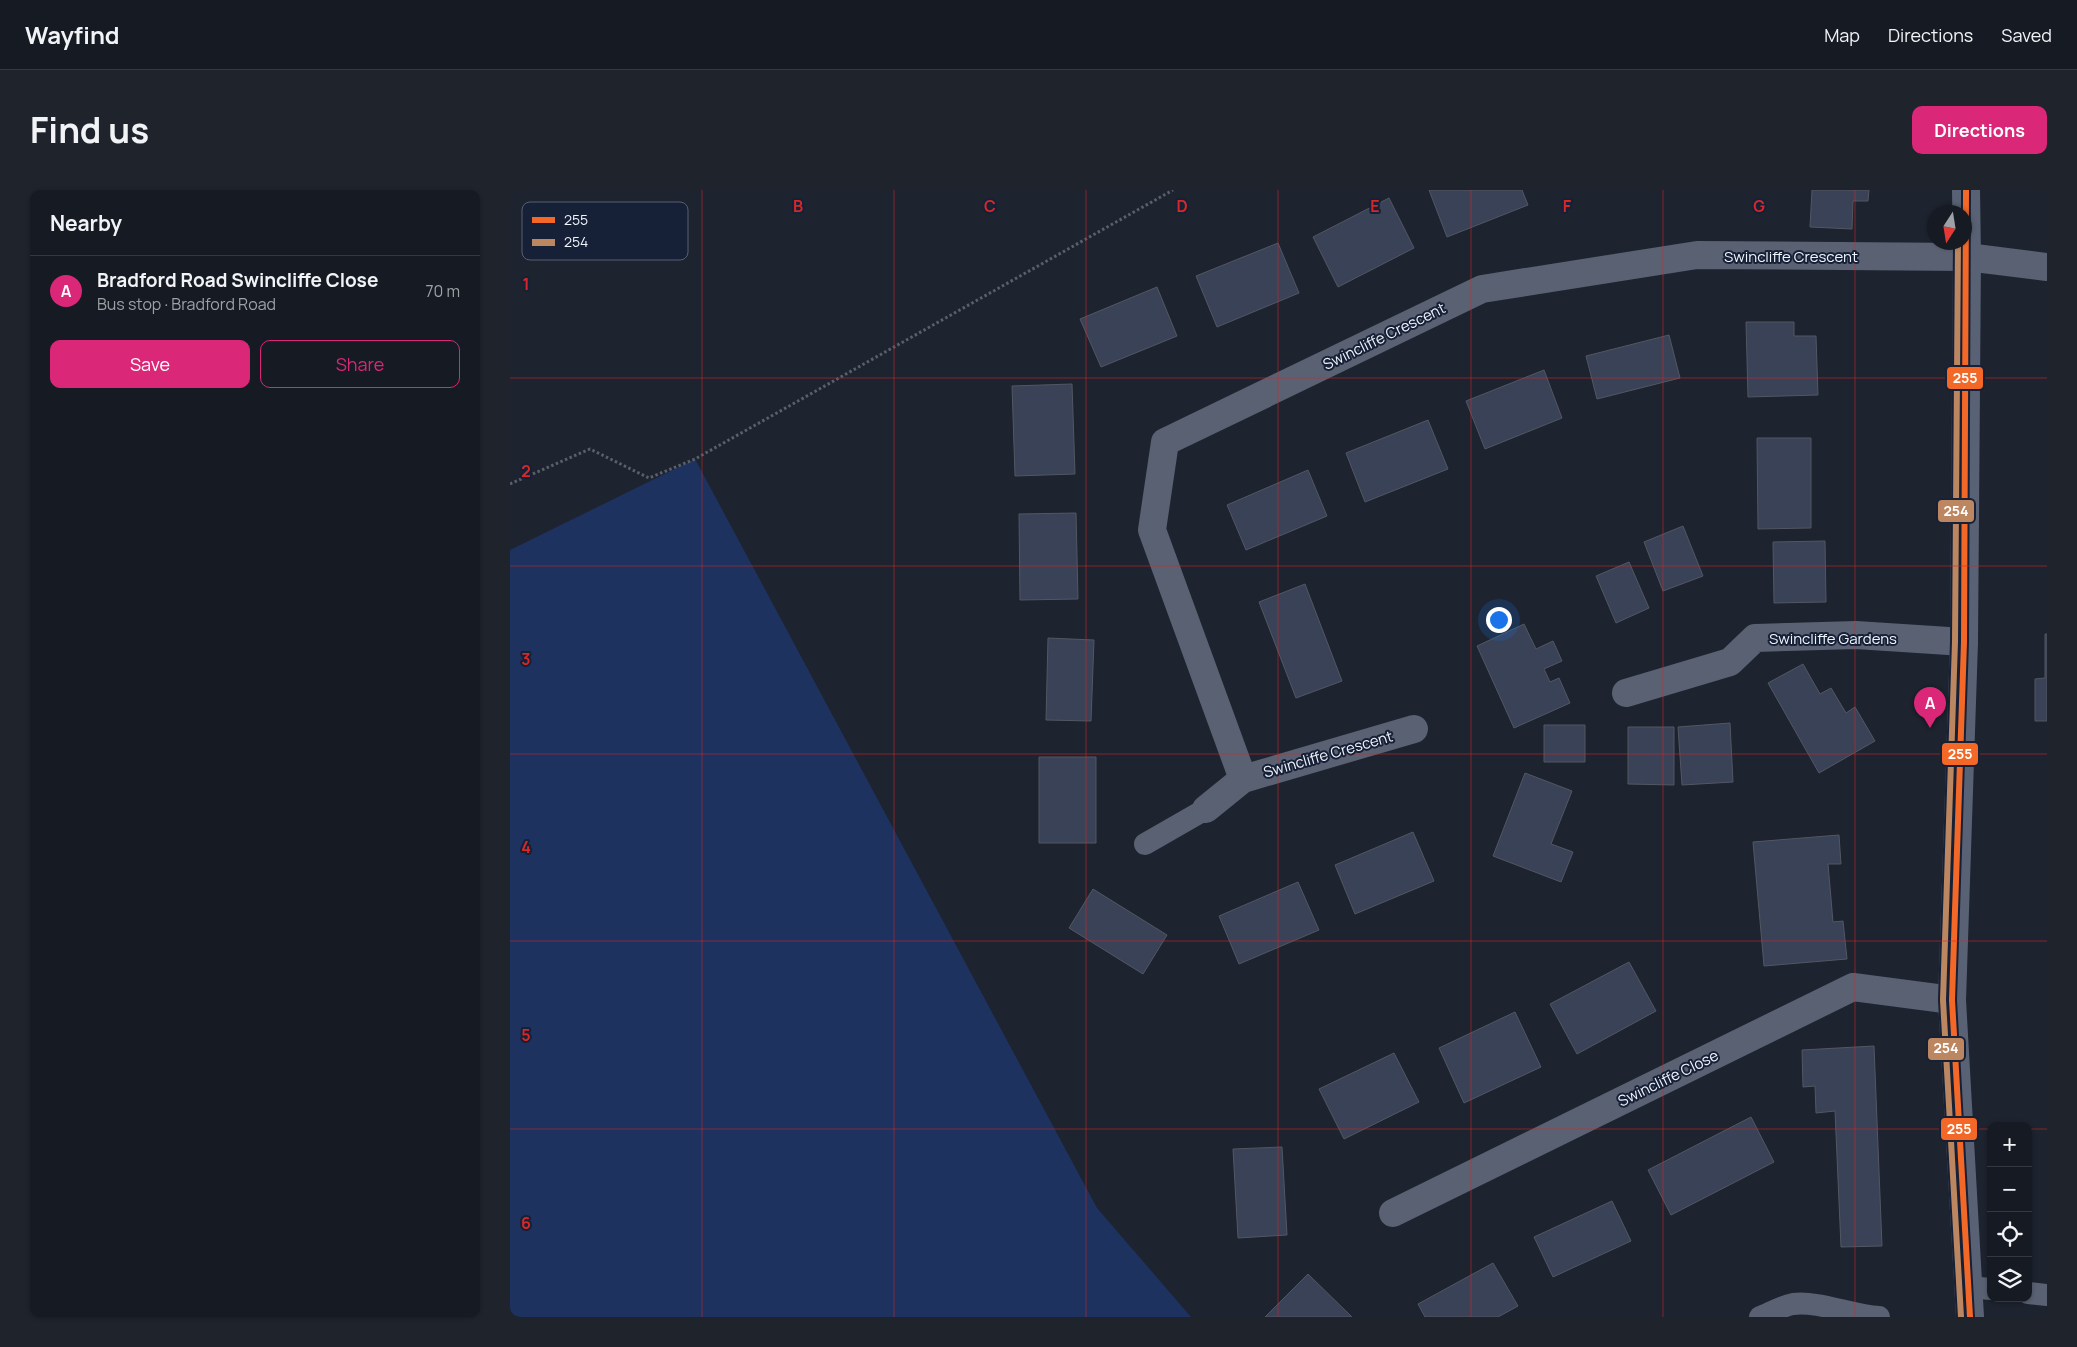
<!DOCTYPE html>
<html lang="en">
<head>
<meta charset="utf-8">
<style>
	body { margin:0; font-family:Manrope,sans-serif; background:#1f232b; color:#f1f3f6 }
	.controls { position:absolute; right:15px; bottom:15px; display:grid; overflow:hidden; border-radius:10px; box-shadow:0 1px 4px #0004 }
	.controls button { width:45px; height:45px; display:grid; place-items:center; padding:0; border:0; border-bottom:1px solid #353841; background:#161a23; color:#f1f3f6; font:25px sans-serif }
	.compass { position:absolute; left:1417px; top:15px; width:45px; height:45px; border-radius:50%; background:#161a23; box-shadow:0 1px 4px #0004; rotate:192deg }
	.you { position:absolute; left:988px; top:429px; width:18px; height:18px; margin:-12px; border:4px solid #fff; border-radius:50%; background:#1a73e8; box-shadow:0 0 0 8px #1a73e833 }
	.badge { display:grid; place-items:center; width:32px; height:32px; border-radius:50%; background:#db2777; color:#fff; font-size:16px; font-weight:700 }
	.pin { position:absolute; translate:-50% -41px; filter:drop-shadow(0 1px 2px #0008) }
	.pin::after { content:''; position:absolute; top:26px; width:18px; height:15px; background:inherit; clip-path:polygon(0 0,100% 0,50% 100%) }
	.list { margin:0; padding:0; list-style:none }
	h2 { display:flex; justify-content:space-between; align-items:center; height:65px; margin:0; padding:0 20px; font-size:21px }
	h2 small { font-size:16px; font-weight:400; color:#9ea1a6 }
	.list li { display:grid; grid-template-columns:32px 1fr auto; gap:15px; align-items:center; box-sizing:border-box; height:70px; padding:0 20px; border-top:1px solid #353841 }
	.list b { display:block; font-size:19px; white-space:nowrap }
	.list p { margin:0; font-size:16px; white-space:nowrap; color:#9ea1a6 }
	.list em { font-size:16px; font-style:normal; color:#9ea1a6 }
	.actions { display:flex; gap:10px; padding:15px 20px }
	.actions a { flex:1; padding:11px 0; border:1px solid #db2777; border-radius:10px; text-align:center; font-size:18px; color:#db2777 }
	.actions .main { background:#db2777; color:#fff }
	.icon { flex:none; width:28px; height:28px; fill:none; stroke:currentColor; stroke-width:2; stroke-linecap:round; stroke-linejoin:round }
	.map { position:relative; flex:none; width:1537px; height:1127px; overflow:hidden; border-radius:10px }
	header { display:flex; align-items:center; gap:30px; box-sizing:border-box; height:70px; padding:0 25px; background:#161a23; border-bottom:1px solid #353841 }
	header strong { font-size:24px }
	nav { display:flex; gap:28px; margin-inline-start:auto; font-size:18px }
	.intro { display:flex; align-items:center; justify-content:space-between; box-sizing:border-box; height:120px; padding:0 30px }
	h1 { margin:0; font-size:35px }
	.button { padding:12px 22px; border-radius:10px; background:#db2777; color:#fff; font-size:18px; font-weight:700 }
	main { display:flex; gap:30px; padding:0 30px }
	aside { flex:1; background:#161a23; border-radius:10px; box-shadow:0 1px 4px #0004 }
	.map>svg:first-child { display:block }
	.green { fill:#1e3260 }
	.building { fill:#3a4257; stroke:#525762 }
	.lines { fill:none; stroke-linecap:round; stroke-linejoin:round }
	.path { stroke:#595f6b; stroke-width:3; stroke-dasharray:2.5 2.5; stroke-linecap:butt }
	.service { stroke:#596172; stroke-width:22 }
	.minor { stroke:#596172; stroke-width:28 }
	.primary { stroke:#596274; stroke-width:28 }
	.bus-1-casing { stroke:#162036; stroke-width:10 }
	.bus-2-casing { stroke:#162036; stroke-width:10 }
	.bus-1 { stroke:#f36827; stroke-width:6 }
	.bus-2 { stroke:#bb8660; stroke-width:6 }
	.grid { fill:none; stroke:#d62828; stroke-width:1; stroke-opacity:0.55 }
	.labels { text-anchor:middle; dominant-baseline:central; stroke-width:4; stroke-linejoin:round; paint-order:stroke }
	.street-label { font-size:15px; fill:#eff4fd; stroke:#162036 }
	.key { fill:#162036; stroke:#576072; stroke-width:1 }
	.key-label { font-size:14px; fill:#eff4fd }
	.grid-label { font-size:16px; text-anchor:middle; font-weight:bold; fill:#d62828; stroke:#162036; stroke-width:4; stroke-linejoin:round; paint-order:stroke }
	.line-badge { stroke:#162036; stroke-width:2 }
	.badge-label { font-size:14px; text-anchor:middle; font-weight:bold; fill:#fff }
</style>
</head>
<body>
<header>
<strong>Wayfind</strong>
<nav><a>Map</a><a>Directions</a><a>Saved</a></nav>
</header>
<div class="intro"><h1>Find us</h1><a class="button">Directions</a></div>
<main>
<aside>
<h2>Nearby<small></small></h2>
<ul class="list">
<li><span class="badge">A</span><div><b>Bradford Road Swincliffe Close</b><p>Bus stop · Bradford Road</p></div><em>70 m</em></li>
</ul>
<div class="actions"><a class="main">Save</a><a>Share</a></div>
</aside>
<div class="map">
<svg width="1537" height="1127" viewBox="0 0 1537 1127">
	<rect width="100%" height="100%" fill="#1d232f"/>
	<!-- green -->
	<path class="green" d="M 185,269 L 587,1018 L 681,1127 L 0,1127 L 0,360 Z"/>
	<!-- building -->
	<path class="building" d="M 919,0 L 1012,0 L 1018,15 L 937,47 Z
		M 1302,0 L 1359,0 L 1358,11 L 1343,11 L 1342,39 L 1300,37 Z
		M 879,8 L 904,58 L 828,97 L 803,47 Z
		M 768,53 L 789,103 L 707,137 L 686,86 Z
		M 647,97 L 667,146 L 591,177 L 570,129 Z
		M 1236,132 L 1284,132 L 1284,146 L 1306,146 L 1308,205 L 1238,207 Z
		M 1159,145 L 1170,188 L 1087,209 L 1076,166 Z
		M 1034,180 L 1052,228 L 975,259 L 956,211 Z
		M 562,194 L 565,284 L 505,286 L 502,196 Z
		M 918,230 L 938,279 L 855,312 L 836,263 Z
		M 1247,248 L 1301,248 L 1301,338 L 1248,339 Z
		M 798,280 L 817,326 L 736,360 L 717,315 Z
		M 566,323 L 568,409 L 510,410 L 509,324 Z
		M 1173,336 L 1193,386 L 1153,401 L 1134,352 Z
		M 1315,351 L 1316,412 L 1264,413 L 1263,352 Z
		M 1119,372 L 1139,418 L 1106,433 L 1086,386 Z
		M 795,394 L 832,491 L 786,508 L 749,412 Z
		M 1014,434 L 1026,459 L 1043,451 L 1052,471 L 1034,479 L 1040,492 L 1049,488 L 1060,513 L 1004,538 L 967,456 Z
		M 1535,444 L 1537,444 L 1537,531 L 1525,531 L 1525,489 L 1535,488 Z
		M 538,448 L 584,450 L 581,531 L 536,530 Z
		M 1293,474 L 1310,504 L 1321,498 L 1336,523 L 1345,517 L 1365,551 L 1309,583 L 1258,493 Z
		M 1220,533 L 1223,592 L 1172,595 L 1168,537 Z
		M 1034,535 L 1075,535 L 1075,572 L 1034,572 Z
		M 1118,537 L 1164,537 L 1164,595 L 1118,594 Z
		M 529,567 L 586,567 L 586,653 L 529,653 Z
		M 1015,583 L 1062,601 L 1041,654 L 1063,662 L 1051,692 L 983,666 Z
		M 903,642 L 924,691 L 845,724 L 825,675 Z
		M 1329,645 L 1331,674 L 1318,674 L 1323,732 L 1333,731 L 1337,769 L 1254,776 L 1243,652 Z
		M 788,692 L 809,740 L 729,774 L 709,726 Z
		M 583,699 L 657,745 L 633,784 L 559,738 Z
		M 1119,772 L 1146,821 L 1067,864 L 1040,814 Z
		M 1005,822 L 1031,877 L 954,913 L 929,858 Z
		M 1364,856 L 1372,1056 L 1331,1057 L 1325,921 L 1306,923 L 1305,896 L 1293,897 L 1292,860 Z
		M 884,863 L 909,912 L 834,949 L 809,899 Z
		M 1241,927 L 1264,972 L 1161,1025 L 1138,980 Z
		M 772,957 L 777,1045 L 728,1048 L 723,959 Z
		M 1102,1011 L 1121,1051 L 1043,1087 L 1024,1047 Z
		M 983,1073 L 1008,1116 L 988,1127 L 915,1127 L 908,1114 Z
		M 798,1084 L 842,1127 L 755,1127 Z"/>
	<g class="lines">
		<!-- path -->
		<path class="path" d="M 0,294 L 80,259 L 139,288 L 185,269 L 663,0"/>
		<!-- service -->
		<path class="service" d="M 635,654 L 696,619
			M 1458,1097 L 1481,1099
			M 1518,1103 L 1537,1105
			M 1250,1127 C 1260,1123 1272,1116 1283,1114 C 1309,1111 1341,1125 1369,1127"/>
		<!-- minor -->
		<path class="minor" d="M 1116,503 L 1220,472 L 1245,448 L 1346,445 L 1454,452
			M 904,539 L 733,589 L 642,340 L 655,252 L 972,99 L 1187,65 L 1457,67 L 1537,77
			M 696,619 L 733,589
			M 883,1023 L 1343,797 L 1442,810"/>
		<!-- primary -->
		<path class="primary" d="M 1456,0 L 1457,67 L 1454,452 L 1442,810 L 1460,1127"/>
		<defs>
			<path id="bus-1" d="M 1456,0 L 1454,452 L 1442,810 L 1460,1127"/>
			<path id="bus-2" d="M 1448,52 L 1445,452 L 1433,810 L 1451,1127"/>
		</defs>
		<!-- bus-1 casing -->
		<use href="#bus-1" class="bus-1-casing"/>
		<!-- bus-2 casing -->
		<use href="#bus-2" class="bus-2-casing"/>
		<!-- bus-1 -->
		<use href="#bus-1" class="bus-1"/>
		<!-- bus-2 -->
		<use href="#bus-2" class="bus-2"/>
	</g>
	<!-- grid -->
	<path class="grid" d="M 192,0 L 192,1127M 384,0 L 384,1127M 576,0 L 576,1127M 768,0 L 768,1127M 961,0 L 961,1127M 1153,0 L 1153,1127M 1345,0 L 1345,1127M 0,188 L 1537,188M 0,376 L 1537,376M 0,564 L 1537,564M 0,751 L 1537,751M 0,939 L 1481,939M 1518,939 L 1537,939"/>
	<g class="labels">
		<!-- street labels -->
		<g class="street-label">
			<text x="1281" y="66">Swincliffe Crescent</text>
			<text transform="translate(874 146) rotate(-26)">Swincliffe Crescent</text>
			<text x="1323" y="448">Swincliffe Gardens</text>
			<text transform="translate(818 564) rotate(-16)">Swincliffe Crescent</text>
			<text transform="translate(1158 888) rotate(-26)">Swincliffe Close</text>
		</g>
	</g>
	<!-- legend -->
	<rect x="12" y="12" width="166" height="58" rx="8" class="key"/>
	<rect x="22" y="27" width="23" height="6" fill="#f36827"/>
	<rect x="22" y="49" width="23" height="7" fill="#bb8660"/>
	<g class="key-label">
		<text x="54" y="35">255</text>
		<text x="54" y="57">254</text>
	</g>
	<g class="grid-label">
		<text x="288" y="22">B</text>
		<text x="480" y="22">C</text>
		<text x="672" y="22">D</text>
		<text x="865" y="22">E</text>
		<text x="1057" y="22">F</text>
		<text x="1249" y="22">G</text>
		<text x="16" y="100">1</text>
		<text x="16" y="287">2</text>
		<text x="16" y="475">3</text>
		<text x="16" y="663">4</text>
		<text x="16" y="851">5</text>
		<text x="16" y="1039">6</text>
	</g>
	<g class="line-badge">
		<rect x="1436" y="176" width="38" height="24" rx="5" fill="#f36827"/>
		<rect x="1427" y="309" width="38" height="24" rx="5" fill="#bb8660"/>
		<rect x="1431" y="552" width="38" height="24" rx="5" fill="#f36827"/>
		<rect x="1417" y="847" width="38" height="24" rx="5" fill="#bb8660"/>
		<rect x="1430" y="927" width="38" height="24" rx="5" fill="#f36827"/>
	</g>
	<g class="badge-label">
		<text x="1455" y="193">255</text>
		<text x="1446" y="326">254</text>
		<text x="1450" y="569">255</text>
		<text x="1436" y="863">254</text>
		<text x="1449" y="944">255</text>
	</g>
</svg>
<div class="controls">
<button>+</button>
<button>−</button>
<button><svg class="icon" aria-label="locate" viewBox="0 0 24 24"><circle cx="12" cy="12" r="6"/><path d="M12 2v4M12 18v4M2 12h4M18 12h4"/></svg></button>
<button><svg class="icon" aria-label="layers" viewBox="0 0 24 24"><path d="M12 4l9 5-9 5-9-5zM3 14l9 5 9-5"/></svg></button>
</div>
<svg class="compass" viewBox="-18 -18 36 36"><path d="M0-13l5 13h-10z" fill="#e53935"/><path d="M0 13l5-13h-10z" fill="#9ea1a6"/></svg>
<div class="you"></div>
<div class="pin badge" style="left:1420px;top:538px">A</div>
</div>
</main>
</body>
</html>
